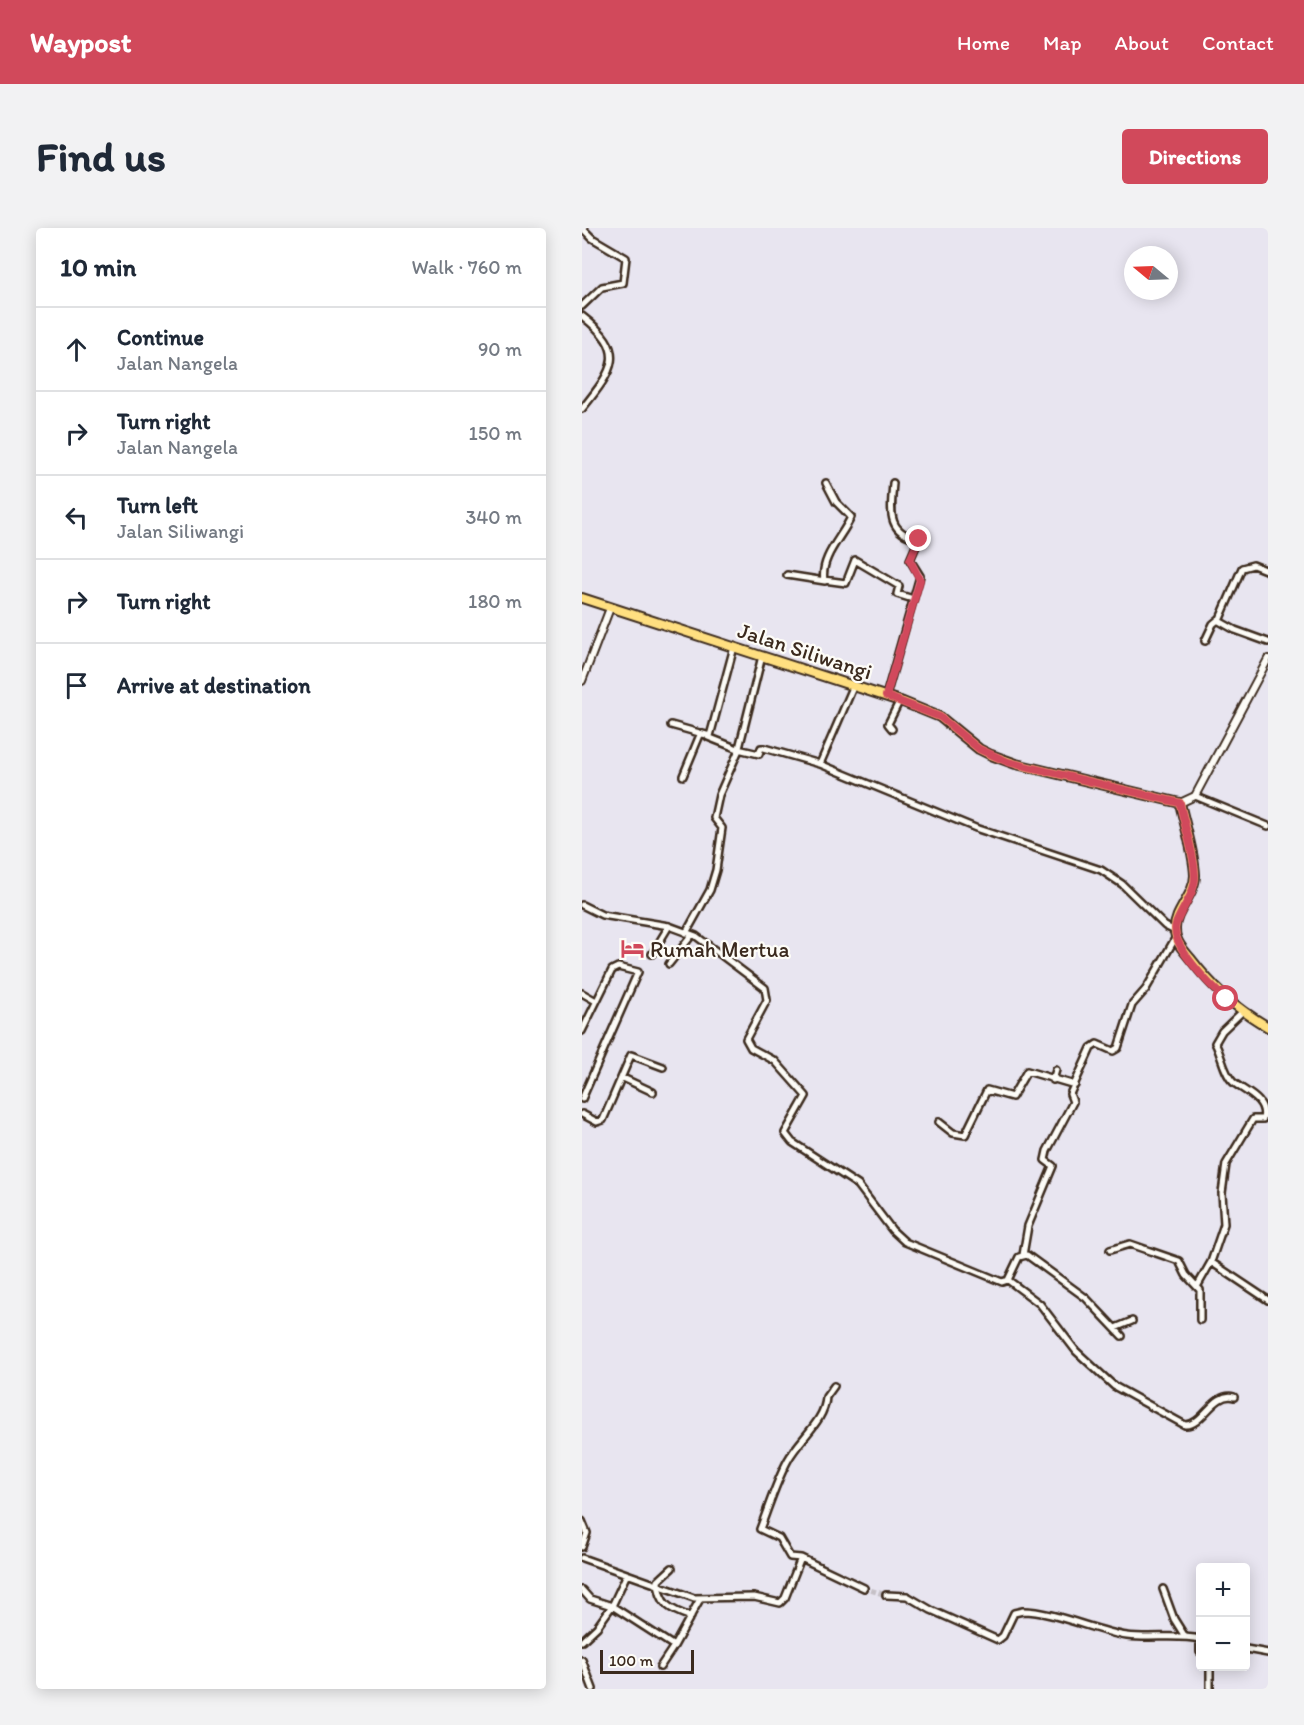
<!DOCTYPE html>
<html lang="en">
<head>
<meta charset="utf-8">
<style>
	body { margin:0; font-family:Itim,sans-serif; background:#f2f2f3; color:#1f2937 }
	.controls { position:absolute; right:18px; bottom:18px; display:grid; overflow:hidden; border-radius:6px; box-shadow:0 3px 15px #0003 }
	.controls button { width:54px; height:54px; display:grid; place-items:center; padding:0; border:0; border-bottom:2px solid #e0e1e3; background:#fff; color:#1f2937; font:30px sans-serif }
	.compass { position:absolute; left:542px; top:18px; width:54px; height:54px; border-radius:50%; background:#fff; box-shadow:0 3px 15px #0003; rotate:289deg }
	.scale { position:absolute; left:18px; bottom:15px; width:94px; box-sizing:border-box; padding-left:6px; border:3px solid #3b2a1e; border-top:0; font-size:16px; line-height:21px; white-space:nowrap; color:#3b2a1e; -webkit-text-stroke:4px #fdfcf7; paint-order:stroke }
	.stop { position:absolute; width:18px; height:18px; margin:-14px; border:4px solid #d1495b; border-radius:50%; background:#fff }
	.stop.end { background:#d1495b; border-color:#fff; box-shadow:0 2px 6px #0008 }
	.list { margin:0; padding:0; list-style:none }
	h2 { display:flex; justify-content:space-between; align-items:center; height:78px; margin:0; padding:0 24px; font-size:26px }
	h2 small { font-size:20px; font-weight:400; color:#747a83 }
	.list li { display:grid; grid-template-columns:39px 1fr auto; gap:18px; align-items:center; box-sizing:border-box; height:84px; padding:0 24px; border-top:2px solid #e0e1e3 }
	.list b { display:block; font-size:22px; white-space:nowrap }
	.list p { margin:0; font-size:20px; white-space:nowrap; color:#747a83 }
	.list em { font-size:20px; font-style:normal; color:#747a83 }
	.icon { flex:none; width:33px; height:33px; fill:none; stroke:currentColor; stroke-width:2; stroke-linecap:round; stroke-linejoin:round }
	.map { position:relative; flex:none; width:686px; height:1461px; overflow:hidden; border-radius:6px }
	header { display:flex; align-items:center; gap:36px; box-sizing:border-box; height:84px; padding:0 30px; background:#d1495b; color:#fff }
	header strong { font-size:28px }
	nav { display:flex; gap:33px; margin-inline-start:auto; font-size:21px }
	.intro { display:flex; align-items:center; justify-content:space-between; box-sizing:border-box; height:144px; padding:0 36px }
	h1 { margin:0; font-size:42px }
	.button { padding:15px 27px; border-radius:6px; background:#d1495b; color:#fff; font-size:21px; font-weight:700 }
	main { display:flex; gap:36px; padding:0 36px }
	aside { flex:1; background:#fff; border-radius:6px; box-shadow:0 3px 15px #0003 }
	.map>svg:first-child { display:block }
	.lines { fill:none; stroke-linecap:round; stroke-linejoin:round }
	.minor-tunnel { stroke:#c5c0c6; stroke-width:5; stroke-dasharray:5 2.5; stroke-linecap:butt }
	.minor-casing { stroke:#3b2a1e; stroke-width:10 }
	.tertiary-casing { stroke:#3b2a1e; stroke-width:10 }
	.primary-casing { stroke:#3b2a1e; stroke-width:12 }
	.minor { stroke:#fdfcf7; stroke-width:5 }
	.tertiary { stroke:#fdfcf7; stroke-width:6 }
	.primary { stroke:#ffdf80; stroke-width:8 }
	.route { stroke:#d1495b; stroke-width:8 }
	.labels { text-anchor:middle; dominant-baseline:central; stroke-width:4.5; stroke-linejoin:round; paint-order:stroke }
	.street-label { font-size:22px; fill:#3b2a1e; stroke:#fdfcf7 }
	.poi-label { font-size:22px; fill:#3b2a1e; stroke:#fdfcf7; text-anchor:start }
</style>
</head>
<body>
<header>
<strong>Waypost</strong>
<nav><a>Home</a><a>Map</a><a>About</a><a>Contact</a></nav>
</header>
<div class="intro"><h1>Find us</h1><a class="button">Directions</a></div>
<main>
<aside>
<h2>10 min<small>Walk · 760 m</small></h2>
<ul class="list">
<li><svg class="icon" aria-label="ahead" viewBox="0 0 24 24"><path d="M12 20V5M6 11l6-6 6 6"/></svg><div><b>Continue</b><p>Jalan Nangela</p></div><em>90 m</em></li>
<li><svg class="icon" aria-label="right" viewBox="0 0 24 24"><path d="M7 20v-9h11M14 6l5 5-5 5"/></svg><div><b>Turn right</b><p>Jalan Nangela</p></div><em>150 m</em></li>
<li><svg class="icon" aria-label="left" viewBox="0 0 24 24"><path d="M17 20v-9H6M10 6l-5 5 5 5"/></svg><div><b>Turn left</b><p>Jalan Siliwangi</p></div><em>340 m</em></li>
<li><svg class="icon" aria-label="right" viewBox="0 0 24 24"><path d="M7 20v-9h11M14 6l5 5-5 5"/></svg><div><b>Turn right</b></div><em>180 m</em></li>
<li><svg class="icon" aria-label="arrive" viewBox="0 0 24 24"><path d="M6 21V4h12l-3 4 3 4H6"/></svg><div><b>Arrive at destination</b></div></li>
</ul>
</aside>
<div class="map">
<svg width="686" height="1461" viewBox="0 0 686 1461">
	<rect width="100%" height="100%" fill="#e8e5f0"/>
	<filter id="ink" filterUnits="userSpaceOnUse"><feTurbulence type="fractalNoise" baseFrequency=".0167" numOctaves="2"/><feDisplacementMap in="SourceGraphic" scale="12" xChannelSelector="R" yChannelSelector="G"/><feConvolveMatrix kernelMatrix="1 2 1 2 8 2 1 2 1" color-interpolation-filters="sRGB"/></filter>
	<g filter="url(#ink)">
		<g class="lines">
			<!-- minor-tunnel -->
			<path class="minor-tunnel" d="M 282,1360 L 304,1367"/>
			<defs>
				<path id="minor" d="M 0,78 L 20,59 L 41,55 L 44,30 L 10,10 L 0,0
					M 0,88 C 46,123 32,141 0,181
					M 244,255 L 254,274 L 269,289 C 261,308 238,329 242,352 L 264,355 L 273,332 L 317,358 L 315,366 L 331,371
					M 686,343 L 671,337 L 660,340 L 637,393 L 653,402 L 686,414
					M 205,347 L 243,353
					M 623,413 L 631,396 L 637,391
					M 304,468 L 338,348 L 328,332 L 337,311 C 304,305 309,283 311,255
					M 89,497 L 128,508 L 152,419
					M 310,501 L 306,496 L 318,472
					M 126,509 L 156,521 L 177,526 L 179,520 L 182,520 L 238,536 L 396,601 L 519,642 L 540,656 L 583,698 L 593,703
					M 238,536 L 272,457
					M 101,548 L 118,507
					M 613,568 L 686,598
					M 0,677 L 20,687 L 87,698 L 114,708 L 183,760 L 185,772 L 164,811 L 169,820 L 193,833 L 224,868 L 203,905 L 210,914 L 276,957 L 310,1002 L 323,1014 L 420,1054 L 426,1052 L 437,1029 L 445,1027 L 504,1070 L 540,1108
					M 104,705 L 128,662 L 134,642 L 140,600 L 132,590 L 137,567 L 156,524 L 180,428
					M 70,726 L 87,698
					M 87,736 L 110,707
					M 0,765 L 14,773
					M 0,803 L 30,742 L 36,739 L 56,744 L 0,871
					M 41,850 L 71,864
					M 471,852 L 474,842
					M 0,886 L 15,894 L 21,892 L 49,827 L 81,839
					M 357,894 L 371,905 L 383,907 L 405,862 L 430,869 L 445,843 L 493,857
					M 528,1022 L 548,1016 L 597,1033 L 604,1047 L 618,1062 L 618,1092
					M 441,1027 L 446,998 L 471,938 L 463,932 L 465,923 L 491,874 L 488,866 L 509,820 L 515,816 L 531,823 L 536,820 L 550,777 L 564,761 L 594,709
					M 629,1034 L 686,1072
					M 426,1052 L 458,1076 L 494,1123 L 532,1158 L 603,1197 C 621,1198 632,1163 652,1169
					M 616,1057 L 629,1034 L 642,996 L 640,965 L 644,936 L 671,891 L 681,891 C 686,871 661,863 651,854 C 642,846 639,825 633,815 L 640,803 L 661,783
					M 533,1100 L 550,1093
					M 0,1293 L 5,1305 L 0,1319
					M 0,1330 L 112,1370 L 172,1369 L 198,1375 L 203,1370 L 219,1330 L 282,1360
					M 219,1330 L 208,1329 L 197,1310 L 178,1301 C 187,1278 194,1254 206,1232 C 218,1210 243,1193 244,1169 L 252,1158
					M 90,1340 L 76,1353 C 77,1377 89,1382 109,1389
					M 581,1361 L 592,1391 L 602,1407
					M 0,1362 L 8,1371 L 30,1378 L 92,1418 L 118,1371
					M 304,1367 L 325,1368 L 349,1382 L 416,1412 L 421,1408 L 432,1385 L 441,1383 C 471,1383 513,1403 545,1408 C 570,1411 595,1406 618,1411
					M 0,1413 L 15,1399 L 30,1378 L 45,1346
					M 618,1415 L 618,1424
					M 664,1421 L 686,1425
					M 0,1432 L 11,1461
					M 78,1439 L 92,1418
					M 628,1461 L 628,1438"/>
				<path id="tertiary" d="M 0,453 L 28,380
					M 598,575 L 613,568 L 686,431"/>
				<path id="primary" d="M 0,370 L 321,474 L 358,489 L 397,521 L 409,527 L 434,536 L 598,575 C 603,598 612,624 613,647 C 613,667 592,683 593,702 C 593,713 601,722 608,730 C 631,760 652,779 686,799"/>
			</defs>
			<!-- minor casing -->
			<use href="#minor" class="minor-casing"/>
			<!-- tertiary casing -->
			<use href="#tertiary" class="tertiary-casing"/>
			<!-- primary casing -->
			<use href="#primary" class="primary-casing"/>
			<!-- minor -->
			<use href="#minor" class="minor"/>
			<!-- tertiary -->
			<use href="#tertiary" class="tertiary"/>
			<!-- primary -->
			<use href="#primary" class="primary"/>
		</g>
	</g>
	<g class="lines" filter="url(#ink)">
		<!-- route -->
		<path class="route" d="M 337,311 L 328,332 L 338,352 L 304,468 L 358,489 L 397,521 L 426,534 L 598,575 C 602,598 613,626 613,649 C 613,666 599,681 594,696 C 587,716 629,759 644,771"/>
	</g>
	<!-- icons -->
	<defs>
		<symbol id="hotel-bare" viewBox="-9 -9 18 18"><path d="M-6-4.5h1.5V1H6V5H4.5V3h-9V5H-6ZM-4 0a1.8 1.8 0 1 1 3.6 0ZM.5 0V-2.5h3Q6-2.5 6 0Z" fill="#d1495b" stroke="#fdfcf7" stroke-width="2.5" paint-order="stroke"/></symbol>
	</defs>
	<g fill-rule="evenodd">
		<use href="#hotel-bare" x="34" y="704" width="33" height="33"/>
	</g>
	<g class="labels">
		<!-- street labels -->
		<g class="street-label">
			<text transform="translate(223 423) rotate(18)">Jalan Siliwangi</text>
		</g>
		<!-- poi labels -->
		<g class="poi-label">
			<text x="68" y="721">Rumah Mertua</text>
		</g>
	</g>
</svg>
<div class="controls">
<button>+</button>
<button>−</button>
</div>
<svg class="compass" viewBox="-18 -18 36 36"><path d="M0-13l5 13h-10z" fill="#e53935"/><path d="M0 13l5-13h-10z" fill="#747a83"/></svg>
<div class="scale">100 m</div>
<div class="stop" style="left:644px;top:771px"></div>
<div class="stop end" style="left:337px;top:311px"></div>
</div>
</main>
</body>
</html>
